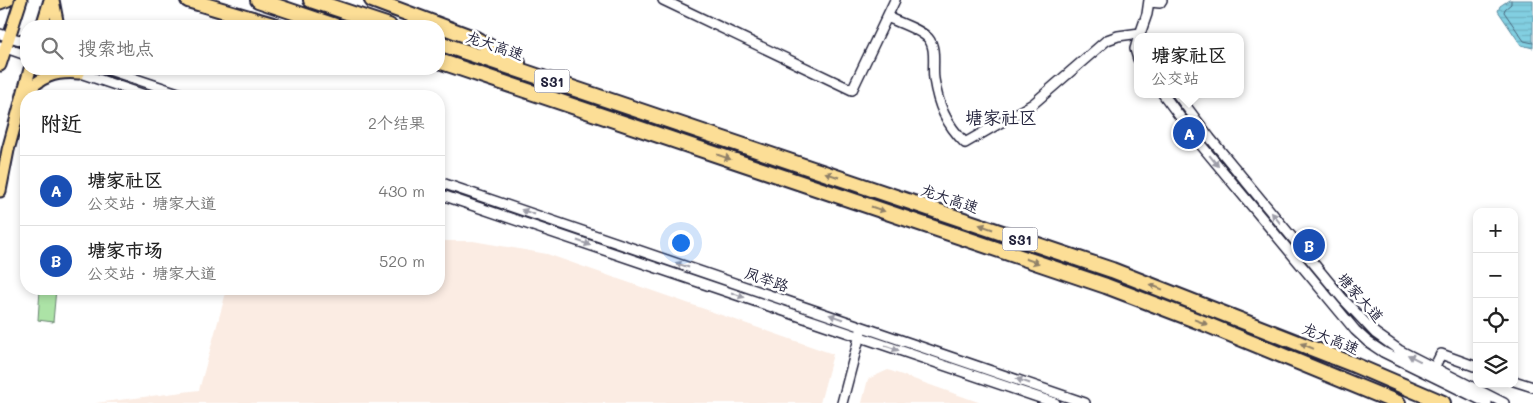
<!DOCTYPE html>
<html lang="zh">
<head>
<meta charset="utf-8">
<style>
	body { margin:0; font-family:Mali,"LXGW WenKai TC",sans-serif; background:#f2f2f2; color:#222 }
	.controls { position:absolute; right:15px; bottom:15px; display:grid; overflow:hidden; border-radius:10px; box-shadow:0 2px 8px #0003 }
	.controls button { width:45px; height:45px; display:grid; place-items:center; padding:0; border:0; border-bottom:1px solid #e0e0e0; background:#fff; color:#222; font:25px sans-serif }
	.you { position:absolute; left:680px; top:242px; width:18px; height:18px; margin:-12px; border:4px solid #fff; border-radius:50%; background:#1a73e8; box-shadow:0 0 0 8px #1a73e833 }
	.badge { display:grid; place-items:center; width:32px; height:32px; border-radius:50%; background:#111827; color:#fff; font-size:16px; font-weight:700 }
	.pin { position:absolute; translate:-50% -50%; border:2px solid #fff; box-shadow:0 1px 5px #0006 }
	.popup { position:absolute; left:1134px; top:33px; width:110px; height:65px; box-sizing:border-box; display:grid; place-content:center; border-radius:10px; background:#fff; filter:drop-shadow(0 1px 4px #0005); font-size:16px; white-space:nowrap; color:#767676 }
	.popup b { font-size:19px; color:#222 }
	.popup::after { content:''; position:absolute; left:50%; top:100%; margin-left:-10px; border:10px solid transparent; border-top-color:#fff }
	.list { margin:0; padding:0; list-style:none }
	h2 { display:flex; justify-content:space-between; align-items:center; height:65px; margin:0; padding:0 20px; font-size:21px }
	h2 small { font-size:16px; font-weight:400; color:#767676 }
	.list li { display:grid; grid-template-columns:32px 1fr auto; gap:15px; align-items:center; box-sizing:border-box; height:70px; padding:0 20px; border-top:1px solid #e0e0e0 }
	.list b { display:block; font-size:19px; white-space:nowrap }
	.list p { margin:0; font-size:16px; white-space:nowrap; color:#767676 }
	.list em { font-size:16px; font-style:normal; color:#767676 }
	.icon { flex:none; width:28px; height:28px; fill:none; stroke:currentColor; stroke-width:2; stroke-linecap:round; stroke-linejoin:round }
	.map { position:relative; flex:none; width:1533px; height:403px; overflow:hidden }
	.search { position:absolute; background:#fff; box-shadow:0 2px 8px #0003; left:20px; top:20px; width:425px; height:55px; display:flex; align-items:center; gap:12px; box-sizing:border-box; padding:0 18px; border-radius:20px; color:#767676; font-size:19px }
	.panel { position:absolute; background:#fff; box-shadow:0 2px 8px #0003; left:20px; top:90px; width:425px; height:205px; border-radius:20px }
	.map>svg:first-child { display:block }
	.built { fill:#fbece3 }
	.park { fill:#ace3a6; stroke:#678270 }
	.water { fill:url(#water-rules); stroke:#5c8a9f }
	.lines { fill:none; stroke-linecap:round; stroke-linejoin:round }
	.shore { stroke:#48677d; stroke-width:1 }
	.minor-casing { stroke:#22223b; stroke-width:12 }
	.major-casing { stroke:#22223b; stroke-width:15 }
	.highway-casing { stroke:#22223b; stroke-width:18 }
	.minor { stroke:#fff; stroke-width:9 }
	.major { stroke:#fcde96; stroke-width:11 }
	.highway { stroke:#fcde96; stroke-width:14 }
	.oneway { fill:#8f8068 }
	.oneway2 { fill:#9c9ca7 }
	.labels { text-anchor:middle; dominant-baseline:central; stroke-width:5; stroke-linejoin:round; paint-order:stroke }
	.shield { fill:#fff; stroke:#646476; stroke-width:1 }
	.shield-label { font-size:14px; font-weight:bold; fill:#22223b }
	.street-label { font-size:15px; fill:#22223b; stroke:#fff }
	.quarter-label { font-size:18px; fill:#22223b; stroke:#fff }
</style>
</head>
<body>
<div class="map">
<svg width="1533" height="403" viewBox="0 0 1533 403">
	<defs>
		<pattern id="water-rules" width="6" height="5" patternUnits="userSpaceOnUse" patternTransform="scale(1.25)"><rect width="6" height="5" fill="#82cfe1"/><path d="M0 2.5h6" fill="none" stroke="#70b1c2"/></pattern>
	</defs>
	<rect width="100%" height="100%" fill="#fff"/>
	<filter id="ink" filterUnits="userSpaceOnUse"><feTurbulence type="fractalNoise" baseFrequency=".02" numOctaves="2"/><feDisplacementMap in="SourceGraphic" scale="10" xChannelSelector="R" yChannelSelector="G"/><feConvolveMatrix kernelMatrix="1 2 1 2 8 2 1 2 1" color-interpolation-filters="sRGB"/></filter>
	<g filter="url(#ink)">
		<!-- built -->
		<path class="built" d="M 439,241 L 473,241 L 547,254 L 833,354 L 820,403 L 95,403 L 199,390 L 227,289 L 439,289 Z
			M 888,370 L 981,403 L 862,403 L 868,379 Z"/>
		<!-- park -->
		<path class="park" d="M 40,289 L 56,289 L 53,322 L 38,320 Z"/>
		<!-- water -->
		<path class="water" d="M 1509,0 L 1533,0 L 1533,48 L 1521,45 L 1498,11 L 1500,6 Z"/>
		<g class="lines">
			<!-- shore -->
			<path class="shore" d="M 1511,0 L 1511,4 L 1505,9 L 1504,12 L 1524,41 L 1533,43"/>
			<defs>
				<path id="minor" d="M 663,0 L 852,90 L 895,0
					M 1149,2 L 1160,3 L 1162,0
					M 887,17 C 897,22 920,29 928,38 C 937,48 932,66 934,79 C 938,105 946,124 965,143 L 1033,104 L 1107,40 L 1118,36 L 1140,33
					M 0,34 L 26,42
					M 1139,37 L 1147,14 L 1149,0
					M 1138,39 L 1135,49 L 1138,59
					M 0,46 L 26,55
					M 106,69 L 187,96
					M 74,71 L 148,96
					M 1163,94 L 1201,145 L 1355,330 L 1368,342 L 1383,352 L 1487,403
					M 1177,94 L 1210,138 L 1343,299 L 1375,333 L 1399,350 L 1504,403
					M 439,182 L 1085,403
					M 439,194 L 1055,403
					M 1434,368 L 1441,354 L 1477,367
					M 1514,381 L 1533,387
					M 842,403 L 861,331"/>
				<path id="major" d="M 53,0 L 58,26
					M 0,3 L 8,0
					M 42,26 L 50,0
					M 0,65 L 21,0
					M 25,95 C 39,76 56,71 79,73
					M 0,191 L 8,150 L 30,69"/>
				<path id="highway" d="M 188,0 L 276,26
					M 258,0 L 335,26
					M 311,0 L 389,26
					M 372,0 L 476,39 L 518,63
					M 439,43 L 1112,270 L 1352,364 L 1443,403
					M 439,61 L 1106,286 L 1203,323 L 1398,403"/>
			</defs>
			<!-- minor casing -->
			<use href="#minor" class="minor-casing"/>
			<!-- major casing -->
			<use href="#major" class="major-casing"/>
			<!-- highway casing -->
			<use href="#highway" class="highway-casing"/>
			<!-- minor -->
			<use href="#minor" class="minor"/>
			<!-- major -->
			<use href="#major" class="major"/>
			<!-- highway -->
			<use href="#highway" class="highway"/>
		</g>
		<!-- one-way arrows -->
		<defs><path id="oneway-solid" d="M-6-.8H1V-3.2L6.5 0L1 3.2V.8H-6Z" transform="scale(1.25)"/></defs>
		<g class="oneway">
			<use href="#oneway-solid" transform="translate(724 157) rotate(19)"/>
			<use href="#oneway-solid" transform="translate(832 175) rotate(-161)"/>
			<use href="#oneway-solid" transform="translate(878 209) rotate(19)"/>
			<use href="#oneway-solid" transform="translate(986 227) rotate(-161)"/>
			<use href="#oneway-solid" transform="translate(1032 261) rotate(19)"/>
			<use href="#oneway-solid" transform="translate(1156 287) rotate(-159)"/>
			<use href="#oneway-solid" transform="translate(1201 322) rotate(21)"/>
			<use href="#oneway-solid" transform="translate(1307 346) rotate(-158)"/>
		</g>
		<g class="oneway2">
			<use href="#oneway-solid" transform="translate(1214 161) rotate(51)"/>
			<use href="#oneway-solid" transform="translate(528 212) rotate(-161)"/>
			<use href="#oneway-solid" transform="translate(1276 218) rotate(-129)"/>
			<use href="#oneway-solid" transform="translate(584 243) rotate(19)"/>
			<use href="#oneway-solid" transform="translate(682 265) rotate(-161)"/>
			<use href="#oneway-solid" transform="translate(738 295) rotate(19)"/>
			<use href="#oneway-solid" transform="translate(836 317) rotate(-161)"/>
			<use href="#oneway-solid" transform="translate(892 348) rotate(19)"/>
			<use href="#oneway-solid" transform="translate(1414 358) rotate(-153)"/>
			<use href="#oneway-solid" transform="translate(1023 381) rotate(-161)"/>
		</g>
	</g>
	<g class="labels">
		<!-- shield labels -->
		<g class="shield">
			<rect x="534.5" y="69.5" width="35" height="23" rx="4"/>
			<rect x="1002.5" y="227.5" width="35" height="23" rx="4"/>
		</g>
		<g class="shield-label">
			<text x="552" y="81">S31</text>
			<text x="1020" y="239">S31</text>
		</g>
		<!-- street labels -->
		<g class="street-label">
			<text transform="translate(495 45) rotate(19)">龙大高速</text>
			<text transform="translate(950 198) rotate(19)">龙大高速</text>
			<text transform="translate(767 279) rotate(19)">凤举路</text>
			<text transform="translate(1361 297) rotate(48)">塘家大道</text>
			<text transform="translate(1331 338) rotate(22)">龙大高速</text>
		</g>
		<!-- quarter labels -->
		<g class="quarter-label">
			<text x="1001" y="117">塘家社区</text>
		</g>
	</g>
</svg>
<div class="controls">
<button>+</button>
<button>−</button>
<button><svg class="icon" aria-label="locate" viewBox="0 0 24 24"><circle cx="12" cy="12" r="6"/><path d="M12 2v4M12 18v4M2 12h4M18 12h4"/></svg></button>
<button><svg class="icon" aria-label="layers" viewBox="0 0 24 24"><path d="M12 4l9 5-9 5-9-5zM3 14l9 5 9-5"/></svg></button>
</div>
<div class="you"></div>
<div class="pin badge" style="left:1189px;top:133px;background:#1a4fb4">A</div>
<div class="popup"><b>塘家社区</b>公交站</div>
<div class="pin badge" style="left:1309px;top:245px;background:#1a4fb4">B</div>
<div class="search"><svg class="icon" aria-label="search" viewBox="0 0 24 24"><circle cx="10" cy="10" r="6"/><path d="M15 15l6 6"/></svg>搜索地点</div>
<section class="panel">
<h2>附近<small>2个结果</small></h2>
<ul class="list">
<li><span class="badge" style="background:#1a4fb4">A</span><div><b>塘家社区</b><p>公交站 · 塘家大道</p></div><em>430 m</em></li>
<li><span class="badge" style="background:#1a4fb4">B</span><div><b>塘家市场</b><p>公交站 · 塘家大道</p></div><em>520 m</em></li>
</ul>
</section>
</div>
</body>
</html>
